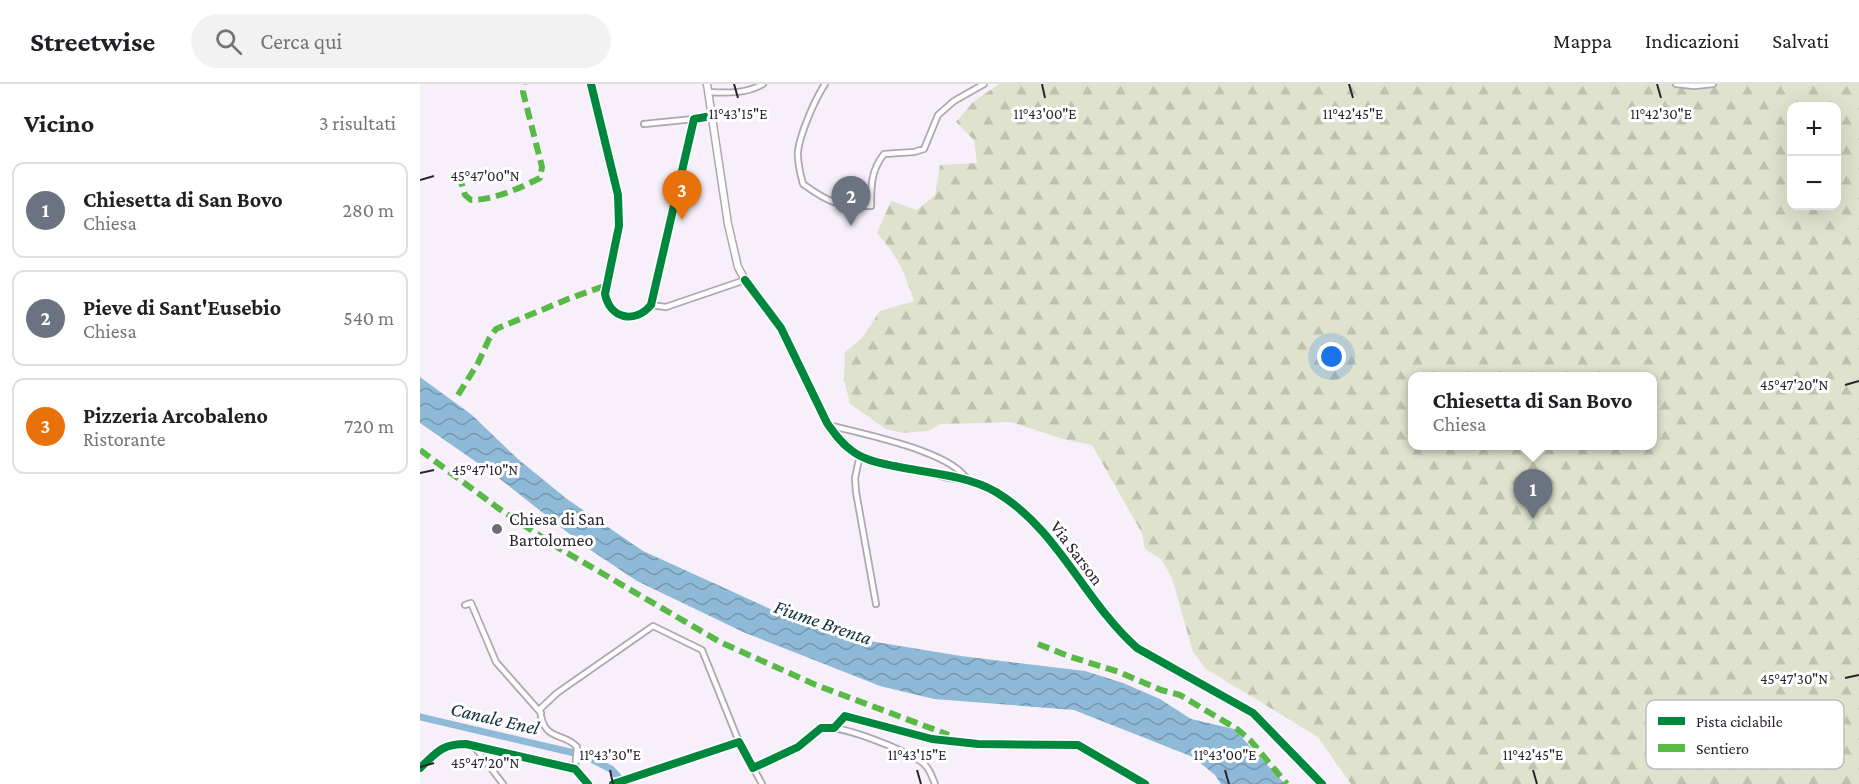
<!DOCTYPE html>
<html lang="it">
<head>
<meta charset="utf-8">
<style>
	body { margin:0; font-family:"Crimson Pro",serif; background:#f2f2f2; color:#202124 }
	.controls { position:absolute; right:18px; top:18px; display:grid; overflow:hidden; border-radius:12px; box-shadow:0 6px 24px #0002 }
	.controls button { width:54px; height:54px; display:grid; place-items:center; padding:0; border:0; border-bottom:2px solid #e0e0e0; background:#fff; color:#202124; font:30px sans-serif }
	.you { position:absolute; left:912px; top:273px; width:21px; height:21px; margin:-15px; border:4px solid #fff; border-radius:50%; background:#1a73e8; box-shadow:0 0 0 9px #1a73e833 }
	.badge { display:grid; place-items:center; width:39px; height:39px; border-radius:50%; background:#1a73e8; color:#fff; font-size:20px; font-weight:700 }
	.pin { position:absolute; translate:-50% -50px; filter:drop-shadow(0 2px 3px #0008) }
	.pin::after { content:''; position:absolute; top:32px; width:21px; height:18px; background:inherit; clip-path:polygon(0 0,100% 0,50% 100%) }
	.popup { position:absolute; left:988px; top:288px; width:249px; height:78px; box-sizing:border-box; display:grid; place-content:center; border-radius:12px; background:#fff; filter:drop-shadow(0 2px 4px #0005); font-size:20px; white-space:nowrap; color:#757577 }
	.popup b { font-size:22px; color:#202124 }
	.popup::after { content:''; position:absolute; left:50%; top:100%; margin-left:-12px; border:12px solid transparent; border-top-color:#fff }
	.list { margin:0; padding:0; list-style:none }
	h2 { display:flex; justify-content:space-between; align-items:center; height:78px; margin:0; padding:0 24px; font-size:26px }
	h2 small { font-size:20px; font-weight:400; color:#757577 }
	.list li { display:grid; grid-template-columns:39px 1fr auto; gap:18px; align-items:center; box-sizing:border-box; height:96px; margin:0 12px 12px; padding:0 12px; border:2px solid #e0e0e0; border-radius:12px }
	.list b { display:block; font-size:22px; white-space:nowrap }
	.list p { margin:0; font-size:20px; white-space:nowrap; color:#757577 }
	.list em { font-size:20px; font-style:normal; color:#757577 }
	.icon { flex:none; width:33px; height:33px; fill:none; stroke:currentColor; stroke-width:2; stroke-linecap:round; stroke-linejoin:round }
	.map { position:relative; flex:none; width:1439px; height:700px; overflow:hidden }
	header { display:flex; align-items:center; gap:36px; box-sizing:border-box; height:84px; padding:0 30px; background:#fff; border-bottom:2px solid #e0e0e0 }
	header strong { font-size:28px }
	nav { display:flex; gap:33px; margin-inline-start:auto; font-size:21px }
	.search { width:420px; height:54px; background:#f2f2f2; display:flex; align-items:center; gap:15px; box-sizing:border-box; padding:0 21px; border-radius:33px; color:#757577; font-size:22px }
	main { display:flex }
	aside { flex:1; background:#fff }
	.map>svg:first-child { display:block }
	.forest { fill:url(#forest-firs); fill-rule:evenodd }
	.water { fill:url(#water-waves) }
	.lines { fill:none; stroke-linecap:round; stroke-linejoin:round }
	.canal { stroke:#8ebad7; stroke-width:7 }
	.minor-casing { stroke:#aea7b1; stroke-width:8 }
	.tertiary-casing { stroke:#aea7b1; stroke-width:9 }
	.minor { stroke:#fefdfe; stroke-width:4.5 }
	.tertiary { stroke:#fefdfe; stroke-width:6 }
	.quiet { stroke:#58b947; stroke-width:6; stroke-dasharray:12 6; stroke-linecap:butt }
	.cycleway-casing { stroke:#fff; stroke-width:11 }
	.cycleway { stroke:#00873e; stroke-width:8 }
	.ticks { fill:none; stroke:#2b232e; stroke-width:2 }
	.poi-dot { fill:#726b75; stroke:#fff; stroke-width:2 }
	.labels { text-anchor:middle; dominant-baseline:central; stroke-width:6; stroke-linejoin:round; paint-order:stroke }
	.poi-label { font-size:18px; fill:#2b232e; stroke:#fff; text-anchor:start }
	.street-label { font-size:18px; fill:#2b232e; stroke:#fff }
	.water-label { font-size:20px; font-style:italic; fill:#102f3f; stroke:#fff }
	.key { fill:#fff; stroke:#bfbdc0; stroke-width:1.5 }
	.key-label { font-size:16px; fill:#2b232e }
	.ticks-label { font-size:15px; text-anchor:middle; fill:#2b232e; stroke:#fff; stroke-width:6; stroke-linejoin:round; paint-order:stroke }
</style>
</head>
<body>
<header>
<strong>Streetwise</strong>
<div class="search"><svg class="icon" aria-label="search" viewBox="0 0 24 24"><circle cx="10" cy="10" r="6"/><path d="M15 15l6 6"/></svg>Cerca qui</div>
<nav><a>Mappa</a><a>Indicazioni</a><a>Salvati</a></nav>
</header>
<main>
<aside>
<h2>Vicino<small>3 risultati</small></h2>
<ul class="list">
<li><span class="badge" style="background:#6b7280">1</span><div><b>Chiesetta di San Bovo</b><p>Chiesa</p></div><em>280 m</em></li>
<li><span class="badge" style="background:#6b7280">2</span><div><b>Pieve di Sant'Eusebio</b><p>Chiesa</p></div><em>540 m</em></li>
<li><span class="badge" style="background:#e8710a">3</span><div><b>Pizzeria Arcobaleno</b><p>Ristorante</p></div><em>720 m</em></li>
</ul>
</aside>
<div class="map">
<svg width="1439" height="700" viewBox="0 0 1439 700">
	<defs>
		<pattern id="forest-firs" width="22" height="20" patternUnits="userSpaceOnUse" patternTransform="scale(1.5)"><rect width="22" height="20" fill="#dfe2cd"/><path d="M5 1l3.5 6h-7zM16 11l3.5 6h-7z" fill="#c0c2b0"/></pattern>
		<pattern id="water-waves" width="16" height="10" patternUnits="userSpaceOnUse" patternTransform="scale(1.5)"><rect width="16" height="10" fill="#8ebad7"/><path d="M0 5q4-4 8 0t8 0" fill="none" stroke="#7497af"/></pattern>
	</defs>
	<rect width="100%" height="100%" fill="#f7f0fa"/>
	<!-- forest -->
	<path class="forest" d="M 579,0 L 1439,0 L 1439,700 L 931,700 L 898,653 L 786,585 L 773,568 L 752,494 L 741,475 L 725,465 L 722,449 L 672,361 L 643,355 L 591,338 L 521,340 L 508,347 L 483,349 L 466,345 L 430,320 L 424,295 L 425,268 L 442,254 L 460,227 L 494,217 C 484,187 478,173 457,149 L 471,117 L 497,126 L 515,111 L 520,81 L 557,79 L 554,56 L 536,38 L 553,18 ZM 1372,22 L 1416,22 L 1416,122 L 1372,122 ZM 993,292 L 1233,292 L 1233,362 L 993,362 Z"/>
	<!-- water -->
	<path class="water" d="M 0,293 L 52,331 L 99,376 L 147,415 L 223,467 L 357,528 L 413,551 L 541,572 L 665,587 L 703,599 L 740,615 L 771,635 L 814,645 L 865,700 L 801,700 L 795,691 L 773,673 L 654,626 L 514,615 L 460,602 L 323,548 L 217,497 L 166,463 L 75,391 L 0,339 Z"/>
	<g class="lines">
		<!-- canal -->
		<path class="canal" d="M 0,633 L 163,671 L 191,685 L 205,700"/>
		<defs>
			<path id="minor" d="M 171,0 L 198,111 L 199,142 L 185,210 C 190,235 215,240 231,221 L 274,35 L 292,32
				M 405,0 C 395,15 380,50 378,67 C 377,78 380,89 383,100 C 409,119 418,122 451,122 C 451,102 451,86 464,70 L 494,68 L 504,65 L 518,31 L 534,17 L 564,0
				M 1256,0 L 1274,2 L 1293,0
				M 288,8 C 307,9 326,10 343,0
				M 224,40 L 274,35
				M 231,221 L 246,223 L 325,196
				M 409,341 C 441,350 533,367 548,397
				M 440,371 L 435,394 L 436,408 L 456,520
				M 45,521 L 51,519 L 76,578 L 121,629
				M 54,662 L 83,700
				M 333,684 C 347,677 362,671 375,664 C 384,659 391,647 401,644 C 417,639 492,668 504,680 C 510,685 512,693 515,700
				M 155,685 L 157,663 C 143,647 123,659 120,625 L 137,609 L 233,542 L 282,566 L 319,658
				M 193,700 L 319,658 L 342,700"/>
			<path id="tertiary" d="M 287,0 L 308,140 L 318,183 L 325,196 L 361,244 L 407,339 C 418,354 429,366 446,375 C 471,382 497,386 523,392 C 537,395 554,397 567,403 C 635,437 661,514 717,564 L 833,629 L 902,700
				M 0,684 C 17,668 22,660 46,660 L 155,685 L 168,700"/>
		</defs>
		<!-- minor casing -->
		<use href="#minor" class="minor-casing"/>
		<!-- tertiary casing -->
		<use href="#tertiary" class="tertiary-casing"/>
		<!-- minor -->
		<use href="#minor" class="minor"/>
		<!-- tertiary -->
		<use href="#tertiary" class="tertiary"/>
		<!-- quiet -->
		<path class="quiet" d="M 39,91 L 45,111 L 51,116 C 74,116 100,104 120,94 L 122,83 L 103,8 L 104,0
			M 38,311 L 58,279 L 69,255 L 76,245 L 148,215 L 187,201
			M 0,366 L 78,424 L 137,463 L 300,558 L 396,601 L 529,651
			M 618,560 L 651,573 L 699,588 L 741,606 L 760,611 L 817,645 L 830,656 L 867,700"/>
		<defs>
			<path id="cycleway" d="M 171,0 L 198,111 L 199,142 L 185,210 C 190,235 215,240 231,221 L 274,35 L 292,32
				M 325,196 L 361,244 L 407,339 C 414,349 421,359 431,366 C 443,376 460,379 474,382 C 507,389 547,391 576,408 C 638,445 664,517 717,564 L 833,629 L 902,700
				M 0,684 C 17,668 22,660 46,660 L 155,685 L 168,700
				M 193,700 L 319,658 L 333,684 L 378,663 L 401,644 L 414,644 L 425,632 L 512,655 L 558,660 L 658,661 L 725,700"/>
		</defs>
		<!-- cycleway casing -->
		<use href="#cycleway" class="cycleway-casing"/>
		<!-- cycleway -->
		<use href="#cycleway" class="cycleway"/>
	</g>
	<!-- ticks -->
	<path class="ticks" d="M 314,0 L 318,14M 622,0 L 625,14M 929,0 L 933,14M 1237,0 L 1241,14M 0,96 L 14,92M 1425,301 L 1439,297M 0,389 L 14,386M 1425,594 L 1439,591M 0,683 L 14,679M 190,686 L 193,700M 497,686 L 501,700M 805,686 L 809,700M 1113,686 L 1117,700"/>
	<!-- markers -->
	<circle class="poi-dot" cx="77" cy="445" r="6"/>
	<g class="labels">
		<!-- poi labels -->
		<g class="poi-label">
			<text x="89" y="435">Chiesa di San<tspan x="89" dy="21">Bartolomeo</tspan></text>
		</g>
		<!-- street labels -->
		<g class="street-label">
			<text transform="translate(657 469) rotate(53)">Via Sarson</text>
		</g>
		<!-- water labels -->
		<g class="water-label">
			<text transform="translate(403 538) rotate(19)">Fiume Brenta</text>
			<text transform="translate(75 634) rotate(13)">Canale Enel</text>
		</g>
	</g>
	<!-- legend -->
	<rect x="1226" y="616" width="198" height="69" rx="9" class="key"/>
	<rect x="1238" y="633" width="27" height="8" fill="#00873e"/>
	<rect x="1238" y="660" width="27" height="8" fill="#58b947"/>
	<g class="key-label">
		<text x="1276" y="643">Pista ciclabile</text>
		<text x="1276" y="670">Sentiero</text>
	</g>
	<g class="ticks-label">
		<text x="318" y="35">11°43'15"E</text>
		<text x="625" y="35">11°43'00"E</text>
		<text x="933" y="35">11°42'45"E</text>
		<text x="1241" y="35">11°42'30"E</text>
		<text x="65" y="97">45°47'00"N</text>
		<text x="1374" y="306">45°47'20"N</text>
		<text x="65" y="391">45°47'10"N</text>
		<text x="1374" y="600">45°47'30"N</text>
		<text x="190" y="676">11°43'30"E</text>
		<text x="497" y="676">11°43'15"E</text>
		<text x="805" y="676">11°43'00"E</text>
		<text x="1113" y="676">11°42'45"E</text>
		<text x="65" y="684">45°47'20"N</text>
	</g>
</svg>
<div class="controls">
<button>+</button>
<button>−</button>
</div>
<div class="you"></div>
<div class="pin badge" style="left:1113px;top:435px;background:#6b7280">1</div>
<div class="popup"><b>Chiesetta di San Bovo</b>Chiesa</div>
<div class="pin badge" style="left:431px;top:142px;background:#6b7280">2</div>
<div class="pin badge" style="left:262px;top:136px;background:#e8710a">3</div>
</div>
</main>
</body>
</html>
